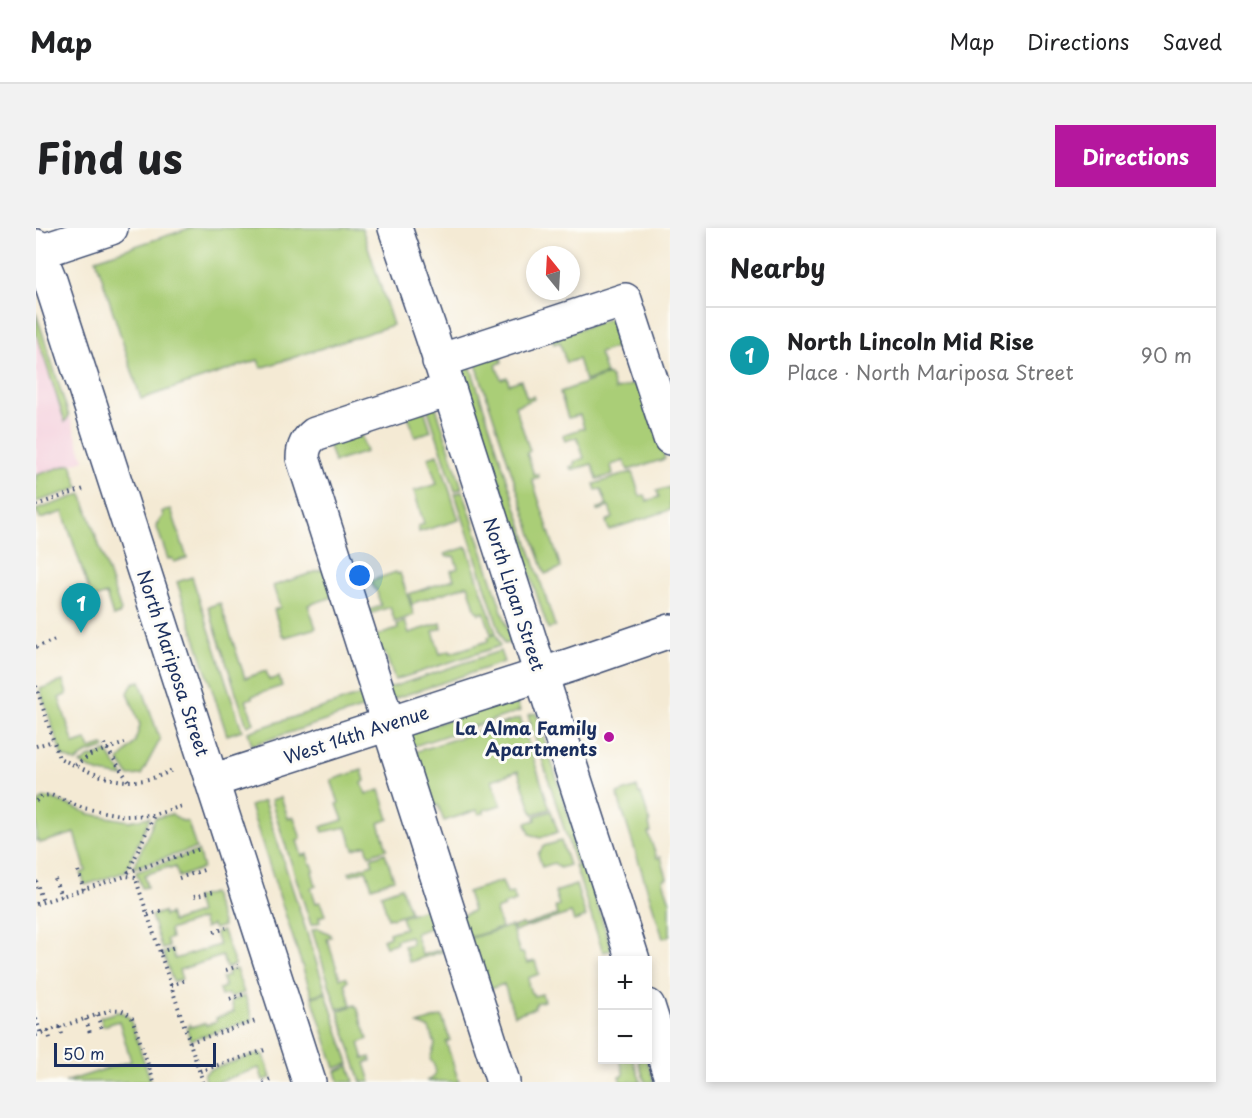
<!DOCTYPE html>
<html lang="en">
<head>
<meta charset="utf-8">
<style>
	body { margin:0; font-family:"Playpen Sans",sans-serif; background:#f2f2f2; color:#202124 }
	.controls { position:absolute; right:18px; bottom:18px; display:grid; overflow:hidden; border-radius:0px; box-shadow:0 3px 9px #0003 }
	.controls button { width:54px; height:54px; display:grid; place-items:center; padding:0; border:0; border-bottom:2px solid #e0e0e0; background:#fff; color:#202124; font:30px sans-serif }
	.compass { position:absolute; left:490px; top:18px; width:54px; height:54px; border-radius:50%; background:#fff; box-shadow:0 3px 9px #0003; rotate:342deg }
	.scale { position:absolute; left:18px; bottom:15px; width:162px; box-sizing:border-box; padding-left:6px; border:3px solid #1b2f5e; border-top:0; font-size:16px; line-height:21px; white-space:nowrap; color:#1b2f5e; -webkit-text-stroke:4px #fdfcf7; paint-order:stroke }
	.you { position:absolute; left:324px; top:348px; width:21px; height:21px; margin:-15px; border:4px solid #fff; border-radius:50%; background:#1a73e8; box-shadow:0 0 0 9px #1a73e833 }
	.badge { display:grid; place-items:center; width:39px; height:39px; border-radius:50%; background:#b5179e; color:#fff; font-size:20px; font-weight:700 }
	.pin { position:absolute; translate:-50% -50px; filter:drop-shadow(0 2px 3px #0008) }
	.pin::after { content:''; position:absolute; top:32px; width:21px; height:18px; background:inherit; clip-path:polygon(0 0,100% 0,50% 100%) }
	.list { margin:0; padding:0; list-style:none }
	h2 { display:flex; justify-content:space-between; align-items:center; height:78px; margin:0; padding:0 24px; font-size:26px }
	h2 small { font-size:20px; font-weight:400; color:#757577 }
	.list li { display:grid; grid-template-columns:39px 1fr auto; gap:18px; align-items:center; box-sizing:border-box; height:96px; padding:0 24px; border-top:2px solid #e0e0e0 }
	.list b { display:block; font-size:22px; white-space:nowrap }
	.list p { margin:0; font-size:20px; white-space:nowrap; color:#757577 }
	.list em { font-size:20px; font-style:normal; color:#757577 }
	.map { position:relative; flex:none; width:634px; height:854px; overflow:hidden; border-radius:0px }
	header { display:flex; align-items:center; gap:36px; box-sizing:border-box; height:84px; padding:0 30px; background:#fff; border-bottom:2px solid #e0e0e0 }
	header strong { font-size:28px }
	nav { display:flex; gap:33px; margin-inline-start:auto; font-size:21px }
	.intro { display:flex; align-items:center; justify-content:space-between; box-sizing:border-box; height:144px; padding:0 36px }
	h1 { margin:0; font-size:42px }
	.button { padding:15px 27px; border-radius:0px; background:#b5179e; color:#fff; font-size:21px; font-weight:700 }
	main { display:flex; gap:36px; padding:0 36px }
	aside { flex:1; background:#fff; border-radius:0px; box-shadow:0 3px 9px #0003 }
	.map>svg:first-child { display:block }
	.built { fill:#f4cfdd }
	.green { fill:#aace77; stroke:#627e6a; stroke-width:1.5 }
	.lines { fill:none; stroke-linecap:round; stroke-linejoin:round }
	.minor-casing { stroke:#3c4b70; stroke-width:36 }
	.major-casing { stroke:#3c4b70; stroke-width:36 }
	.path { stroke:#3c4b70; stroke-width:4; stroke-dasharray:1.5 4.5; stroke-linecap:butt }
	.minor { stroke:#fff; stroke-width:33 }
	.major { stroke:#fff; stroke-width:33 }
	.poi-dot { fill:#b5179e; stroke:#fdfcf7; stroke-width:2 }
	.labels { text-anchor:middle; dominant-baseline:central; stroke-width:6; stroke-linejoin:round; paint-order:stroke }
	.street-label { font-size:18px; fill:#1b2f5e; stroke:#fdfcf7 }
	.poi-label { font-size:18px; font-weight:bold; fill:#1b2f5e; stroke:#fdfcf7; text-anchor:end }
</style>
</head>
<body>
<header>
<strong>Map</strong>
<nav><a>Map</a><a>Directions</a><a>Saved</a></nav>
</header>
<div class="intro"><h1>Find us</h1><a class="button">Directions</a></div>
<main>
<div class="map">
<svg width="634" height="854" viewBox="0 0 634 854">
	<rect width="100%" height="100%" fill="#fdfcf7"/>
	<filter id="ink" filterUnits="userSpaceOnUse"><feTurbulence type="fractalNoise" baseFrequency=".0167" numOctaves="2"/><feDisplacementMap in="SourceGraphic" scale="12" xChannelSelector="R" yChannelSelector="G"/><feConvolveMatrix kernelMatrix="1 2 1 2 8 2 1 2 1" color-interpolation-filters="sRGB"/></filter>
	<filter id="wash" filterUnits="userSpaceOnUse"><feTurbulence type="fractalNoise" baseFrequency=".008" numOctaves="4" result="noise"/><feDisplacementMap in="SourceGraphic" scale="24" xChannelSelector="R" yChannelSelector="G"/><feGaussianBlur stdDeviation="1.35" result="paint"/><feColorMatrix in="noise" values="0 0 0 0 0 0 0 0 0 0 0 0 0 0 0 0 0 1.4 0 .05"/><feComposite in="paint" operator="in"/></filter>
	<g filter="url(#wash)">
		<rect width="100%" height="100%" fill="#f4ead4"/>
		<!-- built -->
		<path class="built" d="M 0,85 L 48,232 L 0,247 Z"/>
		<!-- green -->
		<path class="green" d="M 154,0 L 326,0 L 357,97 L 225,140 L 222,132 L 105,171 L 60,31 Z
			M 0,85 L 33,188 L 29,194 L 0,105 Z
			M 581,88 L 590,116 L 563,125 L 570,146 L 549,153 L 542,131 L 530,135 L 524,114 L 518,116 L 516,110 Z
			M 464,125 L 466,134 L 460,137 L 465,151 L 471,149 L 473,156 L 485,152 L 491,170 L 497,168 L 498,171 L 479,178 L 494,223 L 491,225 L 498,247 L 502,246 L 503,249 L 496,251 L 525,340 L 509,346 L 439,133 Z
			M 433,134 L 519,398 L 512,401 L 425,136 Z
			M 571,147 L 571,148 L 574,147 L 579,162 L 600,155 L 607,162 L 629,231 L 592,242 L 588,233 L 575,237 L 577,247 L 561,251 L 556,236 L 535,242 L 534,239 L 539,237 L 538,234 L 548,230 L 541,209 L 529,213 L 527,207 L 548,200 L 544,187 L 532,190 L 524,164 Z
			M 398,173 L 426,260 L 419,263 L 390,176 Z
			M 386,175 L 395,203 L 379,209 L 372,187 L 323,200 L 330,224 L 298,234 L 289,206 Z
			M 402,226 L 423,292 L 383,304 L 382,298 L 388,296 L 378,263 L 401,256 L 392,229 Z
			M 35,236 L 43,260 L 0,274 L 0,247 Z
			M 596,244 L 604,268 L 609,267 L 611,273 L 623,269 L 621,263 L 634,259 L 634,282 L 573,302 L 570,293 L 577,290 L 573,279 L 561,283 L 561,281 L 571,277 L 565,261 L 560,262 L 558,256 Z
			M 427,263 L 476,414 L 468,416 L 419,266 Z
			M 46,266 L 85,383 L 84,386 L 77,388 L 70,366 L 56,371 L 27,284 L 4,291 L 2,285 L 0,285 L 0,282 Z
			M 135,281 L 151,330 L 138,334 L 136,330 L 132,331 L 120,297 L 127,288 L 126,284 Z
			M 431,319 L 460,405 L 455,406 L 448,384 L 443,386 L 442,383 L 440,383 L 432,357 L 380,374 L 380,375 L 376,377 L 373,366 L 418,351 L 415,343 L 422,340 L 418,328 L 411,329 L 409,326 Z
			M 288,341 L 297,369 L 272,377 L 280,400 L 249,409 L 248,407 L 246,407 L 238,382 L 244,379 L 237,358 Z
			M 360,344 L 361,346 L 364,345 L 378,387 L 359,394 L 354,379 L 328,388 L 327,384 L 345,378 L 340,361 L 338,361 L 335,353 Z
			M 156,349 L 206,502 L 191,507 L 141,354 Z
			M 184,375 L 209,450 L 230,443 L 233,452 L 243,449 L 246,458 L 216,468 L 216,470 L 210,472 L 218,495 L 211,498 L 172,379 Z
			M 369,394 L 373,405 L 405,395 L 406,400 L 397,403 L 404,426 L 414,423 L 415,425 L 452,413 L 452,409 L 460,406 L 464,418 L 359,452 L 349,425 L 335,429 L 333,410 L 362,401 L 361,396 Z
			M 464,423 L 468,434 L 351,473 L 347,462 Z
			M 27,453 L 31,466 L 23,470 L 38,516 L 50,512 L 54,521 L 67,517 L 69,520 L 49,526 L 40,534 L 26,528 L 4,461 Z
			M 104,453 L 124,512 L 105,547 L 93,548 L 83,533 L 99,514 L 104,497 L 92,465 L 97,455 Z
			M 331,465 L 334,478 L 216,517 L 212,504 Z
			M 479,470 L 484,483 L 366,522 L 369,506 Z
			M 500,485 L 547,632 L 539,635 L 492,487 Z
			M 484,490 L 514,581 L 497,586 L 482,543 L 456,552 L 465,577 L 448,582 L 448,585 L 443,586 L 441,582 L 408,593 L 402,577 L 387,582 L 369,527 Z
			M 71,524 L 88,549 L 64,545 L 44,536 L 52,530 Z
			M 326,542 L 329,553 L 326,555 L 330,566 L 344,562 L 353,591 L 343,595 L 351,621 L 333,627 L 330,617 L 318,621 L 310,599 L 287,604 L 285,599 L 307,592 L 301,576 L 303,575 L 295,552 Z
			M 601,559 L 603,566 L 605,565 L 614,595 L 613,596 L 615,604 L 612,605 L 621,630 L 625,629 L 631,650 L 627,652 L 634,674 L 634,708 L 627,710 L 581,566 Z
			M 245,569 L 252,590 L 258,589 L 265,611 L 261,613 L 266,628 L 271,626 L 274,636 L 276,636 L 278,642 L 276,643 L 280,658 L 275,660 L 280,675 L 284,674 L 289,687 L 283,689 L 284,694 L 275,697 L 235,572 Z
			M 10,570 L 16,570 L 54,586 L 93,593 L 114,589 L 89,644 L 49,657 L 45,645 L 50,643 L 39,605 L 4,615 L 3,612 L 0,613 L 0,578 L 6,571 Z
			M 228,573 L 290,764 L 276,768 L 214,578 Z
			M 515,583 L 522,604 L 504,610 L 494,606 L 490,595 L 500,592 L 499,588 Z
			M 136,586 L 144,592 L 152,594 L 160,620 L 97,640 L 119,590 Z
			M 525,613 L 533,637 L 524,640 L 518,635 L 506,639 L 502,626 L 508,618 Z
			M 162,623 L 167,640 L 143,649 L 139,639 L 134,641 L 133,639 L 108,647 L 111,659 L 106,660 L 100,644 Z
			M 349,625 L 358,651 L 336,659 L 330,642 L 314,647 L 313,644 L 337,636 L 335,630 Z
			M 548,636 L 576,722 L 567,724 L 539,638 Z
			M 466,653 L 471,666 L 477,665 L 480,673 L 468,677 L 468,679 L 460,682 L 465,700 L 429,711 L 422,689 L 437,683 L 431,664 Z
			M 540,657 L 550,689 L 538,693 L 535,685 L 479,703 L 477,699 L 487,696 L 488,698 L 521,687 L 519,679 L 523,677 L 519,664 Z
			M 365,659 L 374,684 L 356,690 L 355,689 L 352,690 L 345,666 Z
			M 176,665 L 187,698 L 178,701 L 176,697 L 169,700 L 166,691 L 133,702 L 135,710 L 130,712 L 133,719 L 126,721 L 115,688 L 127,684 L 128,688 L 133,686 L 136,694 L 163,685 L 159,670 Z
			M 394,679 L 400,698 L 379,705 L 386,727 L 407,721 L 408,723 L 373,734 L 368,718 L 376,716 L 374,708 L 360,712 L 361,715 L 350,718 L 347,711 L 354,708 L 353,705 L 369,700 L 365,689 Z
			M 475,698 L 484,725 L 487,725 L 491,735 L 499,733 L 503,746 L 492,750 L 493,755 L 492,756 L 495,765 L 496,765 L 498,768 L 506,766 L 508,773 L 500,775 L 500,777 L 498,778 L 499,780 L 478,787 L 468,756 L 445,764 L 428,712 Z
			M 282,700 L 294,706 L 295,709 L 291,711 L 304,750 L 310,749 L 312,753 L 309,755 L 315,777 L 301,781 L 276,702 Z
			M 187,703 L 199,737 L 190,740 L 186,728 L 143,742 L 146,751 L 137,754 L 127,725 L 136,722 L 139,731 L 183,717 L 179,705 Z
			M 200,741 L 208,765 L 194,769 L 192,766 L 185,768 L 183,761 L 189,759 L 186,750 L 192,748 L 191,744 Z
			M 290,765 L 313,836 L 299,840 L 276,769 Z
			M 209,768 L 217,792 L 154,812 L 151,801 L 154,796 L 155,799 L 169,795 L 170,797 L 181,793 L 180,790 L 198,784 L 195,773 Z
			M 319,777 L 320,779 L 321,779 L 332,811 L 323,815 L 328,831 L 334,829 L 335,833 L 329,835 L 335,854 L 325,854 L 302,783 Z
			M 81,784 L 87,785 L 94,791 L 115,854 L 29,854 L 95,833 L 83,793 L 67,798 L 64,789 Z
			M 406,788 L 414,812 L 410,814 L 423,854 L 390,853 C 403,849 401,840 394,831 L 399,816 L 393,800 L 382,796 Z
			M 224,825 L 228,827 L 235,850 L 227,852 L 223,840 L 181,854 L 171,854 L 168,847 L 173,842 Z
			M 584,832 L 597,832 L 605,854 L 585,854 L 583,849 L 588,847 Z
			M 602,832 L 611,832 L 618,854 L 609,854 Z
			M 313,838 L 318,854 L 303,854 L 300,843 Z"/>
	</g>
	<g filter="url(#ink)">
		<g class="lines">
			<defs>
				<path id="minor" d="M 359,0 L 396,108 L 597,732
					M 0,18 L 14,52 L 273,854
					M 403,133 L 589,72 L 634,210
					M 413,162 L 279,206 C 271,212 267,219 267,230 L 467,854
					M 176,553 L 535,437 L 634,403
					M 612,778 L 634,847"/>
				<path id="major" d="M 0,25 L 75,0"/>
			</defs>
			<!-- minor casing -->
			<use href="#minor" class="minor-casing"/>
			<!-- major casing -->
			<use href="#major" class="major-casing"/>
			<!-- path -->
			<path class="path" d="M 0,277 L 48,261
				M 0,419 L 19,412
				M 0,458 L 23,530 C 64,549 94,565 138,541
				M 68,516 L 93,554
				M 0,518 L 17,513
				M 39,537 L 54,527 L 89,515
				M 0,573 L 6,568 L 15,567 L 47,580 L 89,588 L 118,587 L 149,577
				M 42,643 L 48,662
				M 92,644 L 164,621
				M 92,645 L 118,587
				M 143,650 L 171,641
				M 19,651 L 25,669
				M 0,653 L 7,674
				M 158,669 L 178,663
				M 0,676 L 90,648 L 99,649 L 167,854
				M 112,687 L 127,682
				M 178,704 L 190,700
				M 124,724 L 139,719
				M 190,742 L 202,738
				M 135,757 L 150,752
				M 194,771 L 211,765
				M 61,787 L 66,801
				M 0,791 L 5,806
				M 50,791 L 54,805
				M 24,799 L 27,810
				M 12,803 L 15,814
				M 0,807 L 75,782 C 84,781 90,783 96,790 L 118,854
				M 154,814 L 220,793
				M 164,843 L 229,822
				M 227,854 L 238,850"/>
			<!-- minor -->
			<use href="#minor" class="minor"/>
			<!-- major -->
			<use href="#major" class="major"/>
		</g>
	</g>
	<!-- markers -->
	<circle class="poi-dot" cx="573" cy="509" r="6"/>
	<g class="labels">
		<!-- street labels -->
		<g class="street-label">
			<text transform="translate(479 366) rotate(72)">North Lipan Street</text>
			<text transform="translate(138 435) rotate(72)">North Mariposa Street</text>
			<text transform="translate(320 506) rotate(-18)">West 14th Avenue</text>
		</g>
		<!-- poi labels -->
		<g class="poi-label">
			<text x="561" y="499">La Alma Family<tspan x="561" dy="21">Apartments</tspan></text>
		</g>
	</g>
</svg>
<div class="controls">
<button>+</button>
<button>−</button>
</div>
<svg class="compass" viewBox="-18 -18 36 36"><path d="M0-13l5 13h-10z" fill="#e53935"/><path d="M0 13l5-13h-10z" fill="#757577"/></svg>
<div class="scale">50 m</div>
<div class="you"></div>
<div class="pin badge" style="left:45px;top:405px;background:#0f9aa8">1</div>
</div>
<aside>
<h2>Nearby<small></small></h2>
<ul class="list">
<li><span class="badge" style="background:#0f9aa8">1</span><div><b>North Lincoln Mid Rise</b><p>Place · North Mariposa Street</p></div><em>90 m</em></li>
</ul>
</aside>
</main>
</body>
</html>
